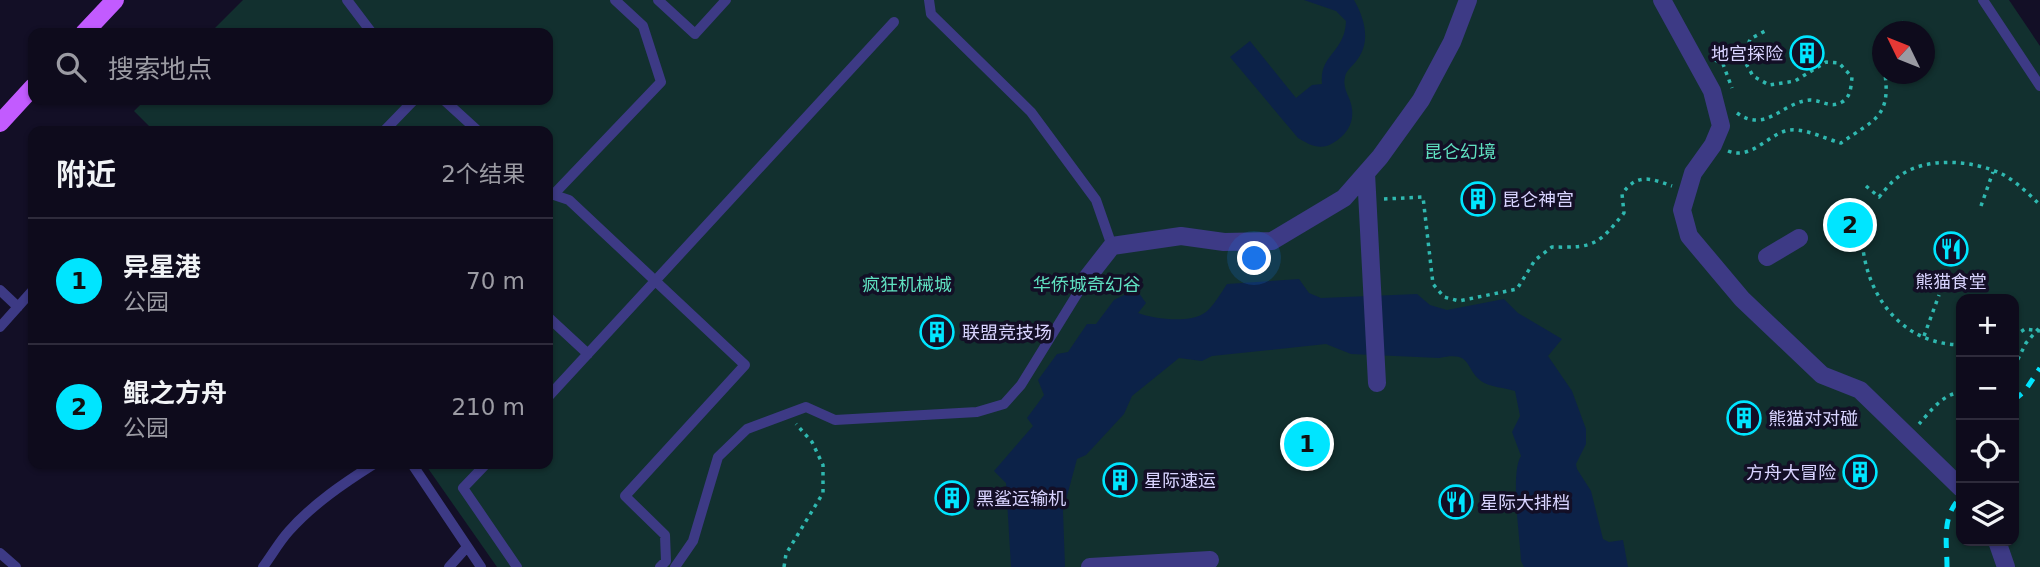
<!DOCTYPE html>
<html lang="zh">
<head>
<meta charset="utf-8">
<style>
	body { margin:0; font-family:"DejaVu Sans","Noto Sans SC",sans-serif; background:#171425; color:#f1f3f6 }
	.controls { position:absolute; right:21px; bottom:21px; display:grid; overflow:hidden; border-radius:14px; box-shadow:0 2px 5px #0004 }
	.controls button { width:63px; height:63px; display:grid; place-items:center; padding:0; border:0; border-bottom:2px solid #2e2b3b; background:#0e0b1c; color:#f1f3f6; font:35px sans-serif }
	.compass { position:absolute; left:1872px; top:21px; width:63px; height:63px; border-radius:50%; background:#0e0b1c; box-shadow:0 2px 5px #0004; rotate:313deg }
	.you { position:absolute; left:1255px; top:259px; width:24px; height:24px; margin:-18px; border:5px solid #fff; border-radius:50%; background:#1a73e8; box-shadow:0 0 0 10px #1a73e833 }
	.badge { display:grid; place-items:center; width:46px; height:46px; border-radius:50%; background:#00e5ff; color:#111; font-size:23px; font-weight:700 }
	.pin { position:absolute; translate:-50% -50%; border:4px solid #fff; box-shadow:0 2px 7px #0006 }
	.list { margin:0; padding:0; list-style:none }
	h2 { display:flex; justify-content:space-between; align-items:center; height:91px; margin:0; padding:0 28px; font-size:30px }
	h2 small { font-size:23px; font-weight:400; color:#9b9ba3 }
	.list li { display:grid; grid-template-columns:46px 1fr auto; gap:21px; align-items:center; box-sizing:border-box; height:126px; padding:0 28px; border-top:2px solid #2e2b3b }
	.list b { display:block; font-size:26px; white-space:nowrap }
	.list p { margin:0; font-size:23px; white-space:nowrap; color:#9b9ba3 }
	.list em { font-size:23px; font-style:normal; color:#9b9ba3 }
	.icon { flex:none; width:38px; height:38px; fill:none; stroke:currentColor; stroke-width:2; stroke-linecap:round; stroke-linejoin:round }
	.map { position:relative; flex:none; width:2040px; height:567px; overflow:hidden }
	.search { position:absolute; background:#0e0b1c; box-shadow:0 2px 5px #0004; left:28px; top:28px; width:525px; height:77px; display:flex; align-items:center; gap:18px; box-sizing:border-box; padding:0 24px; border-radius:14px; color:#9b9ba3; font-size:26px }
	.panel { position:absolute; background:#0e0b1c; box-shadow:0 2px 5px #0004; left:28px; top:126px; width:525px; height:343px; border-radius:14px }
	.map>svg:first-child { display:block }
	.green { fill:#12302f; fill-rule:evenodd }
	.water { fill:#0c2248 }
	.lines { fill:none; stroke-linecap:round; stroke-linejoin:round }
	.path { stroke:#2fb8b0; stroke-width:3.5; stroke-dasharray:3.5 5; stroke-linecap:butt }
	.lane { stroke:#3d3a85; stroke-width:10 }
	.street { stroke:#3d3a85; stroke-width:18 }
	.primary { stroke:#c25bff; stroke-width:18 }
	.rail { stroke:#00e5ff; stroke-width:5; stroke-dasharray:10 9; stroke-linecap:butt }
	.labels { text-anchor:middle; dominant-baseline:central; stroke-width:7; stroke-linejoin:round; paint-order:stroke }
	.poi-label { font-size:18px; fill:#d9d4ff; stroke:#130f26; text-anchor:start }
	.park-label { font-size:18px; fill:#5fe0c0; stroke:#130f26 }
</style>
</head>
<body>
<div class="map">
<svg width="2040" height="567" viewBox="0 0 2040 567">
	<rect width="100%" height="100%" fill="#130f26"/>
	<!-- green -->
	<path class="green" d="M 243,0 L 2009,0 L 2040,46 L 2040,567 L 497,567 L 425,464 L 548,464 L 548,131 L 154,131 L 134,111 L 145,100 L 548,100 L 548,33 L 210,33 ZM 1882,32 L 1924,32 L 1924,74 L 1882,74 ZM 1961,299 L 2014,299 L 2014,541 L 1961,541 Z"/>
	<!-- water -->
	<path class="water" d="M 1304,0 L 1354,0 C 1365,19 1371,42 1357,60 C 1353,66 1346,70 1345,77 C 1343,85 1346,91 1349,98 C 1357,117 1350,133 1333,143 C 1320,151 1310,145 1298,138 L 1230,57 L 1250,41 L 1296,98 L 1312,85 L 1322,84 C 1319,54 1345,53 1346,21 L 1336,11 Z
		M 1299,279 L 1309,293 L 1321,298 L 1417,294 L 1430,305 L 1447,310 L 1504,299 L 1518,313 L 1562,339 L 1548,356 L 1572,391 L 1586,429 L 1586,444 L 1576,464 L 1577,469 L 1591,491 L 1603,539 L 1609,542 L 1623,540 L 1628,567 L 1524,567 L 1521,561 C 1520,537 1510,473 1521,456 L 1512,432 L 1520,416 L 1515,391 C 1506,388 1489,387 1481,381 C 1464,368 1473,351 1439,358 L 1351,354 L 1326,344 L 1212,356 L 1202,361 L 1179,358 L 1132,396 L 1124,414 L 1086,455 L 1077,459 L 1063,511 L 1065,567 L 1011,567 L 1006,483 L 994,471 L 1033,426 L 1027,418 L 1044,395 L 1038,380 L 1057,354 L 1068,352 L 1087,324 L 1096,324 L 1114,300 L 1136,289 L 1146,303 L 1138,313 C 1155,319 1190,324 1206,312 C 1214,305 1221,293 1227,284 Z"/>
	<g class="lines">
		<!-- path -->
		<path class="path" d="M 1898,32 L 1905,20
			M 1715,60 L 1723,64 L 1732,88
			M 1737,113 C 1766,134 1782,102 1810,100 C 1822,100 1830,109 1842,102 C 1851,97 1851,86 1852,77 L 1839,63 L 1826,62 L 1795,81 L 1769,85 L 1753,76 L 1744,60 L 1750,39 L 1767,30
			M 1728,151 C 1750,160 1766,137 1785,131 C 1802,126 1825,139 1841,143 C 1873,120 1891,118 1885,74
			M 1866,186 L 1879,197 C 1885,190 1891,182 1898,177 C 1925,156 1973,160 2002,174 C 2017,182 2029,194 2040,205
			M 1384,199 L 1423,197 L 1433,284 L 1444,297 L 1459,301 L 1517,289 L 1535,260 L 1552,247 C 1594,248 1598,245 1624,213 L 1622,194 C 1637,173 1650,178 1672,186
			M 1856,203 L 1845,238 L 1862,238 C 1865,295 1901,344 1961,345
			M 1981,206 L 1993,172
			M 1924,336 L 1939,295
			M 2014,336 L 2025,329 L 2040,331
			M 2014,367 L 2026,343 L 2040,327
			M 1919,424 C 1929,413 1944,392 1961,393
			M 784,567 L 786,554 L 823,493 L 823,465 L 812,442 L 796,424"/>
		<!-- lane -->
		<path class="lane" d="M 347,0 L 372,33
			M 658,0 L 695,34 L 726,0
			M 929,0 L 931,14 L 1031,112 L 1096,200 L 1112,246
			M 1983,0 L 2040,86
			M 444,100 L 478,131
			M 384,131 L 414,100
			M 548,193 L 569,200 L 745,365 L 625,496 L 665,535 L 666,561 L 660,567
			M 553,195 L 661,82 L 643,26 L 615,0
			M 0,290 L 18,307
			M 548,317 L 588,354
			M 0,327 L 33,290
			M 548,397 L 894,22
			M 412,464 L 481,567
			M 486,464 L 463,488 L 517,567
			M 0,553 L 16,567
			M 263,567 C 272,555 279,542 289,531 C 313,504 344,483 374,464
			M 449,567 L 467,547
			M 675,567 L 693,541 L 718,457 L 747,429 L 806,407 L 835,420 L 977,412 L 1004,404 L 1021,385 L 1087,278"/>
		<!-- street -->
		<path class="street" d="M 1662,0 L 1712,91 L 1721,126 L 1713,145 L 1693,173 L 1682,210 L 1689,236 L 1742,299 L 1822,375 L 1860,390 L 1961,488
			M 1366,173 L 1377,383
			M 1767,257 L 1799,238
			M 1087,278 L 1112,246 L 1181,236 L 1224,242 L 1272,241 L 1344,198 L 1380,157 L 1421,100 L 1452,42 L 1468,0
			M 1997,541 L 2006,567
			M 1090,567 L 1210,560"/>
		<!-- primary -->
		<path class="primary" d="M 84,33 L 115,0
			M 0,123 L 33,87"/>
		<!-- rail -->
		<path class="rail" d="M 2014,400 L 2025,391 L 2040,368
			M 1961,443 L 1961,446
			M 1947,567 C 1947,541 1941,517 1961,497"/>
	</g>
	<!-- icons -->
	<defs>
		<symbol id="building-ring" viewBox="-11 -11 22 22"><circle r="9.5" fill="#130f26" stroke="#00e5ff" stroke-width="1.5"/><path d="M-4-6H4V6H1V3H-1V6H-4ZM-2.5-4.3h1.7v1.8h-1.7ZM.8-4.3h1.7v1.8H.8ZM-2.5-1h1.7V.8h-1.7ZM.8-1h1.7V.8H.8Z" fill="#00e5ff"/></symbol>
		<symbol id="restaurant-ring" viewBox="-11 -11 22 22"><circle r="9.5" fill="#130f26" stroke="#00e5ff" stroke-width="1.5"/><path d="M-5-6h1v4h1v-4h1v4h1v-4h1v5L-1.5 .5V6h-2V.5L-5-1ZM5-6V6H3V1.5H1.5Q1.5-4 5-6Z" fill="#00e5ff"/></symbol>
	</defs>
	<g fill-rule="evenodd">
		<use href="#building-ring" x="1788" y="34" width="38" height="38"/>
		<use href="#building-ring" x="1459" y="180" width="38" height="38"/>
		<use href="#restaurant-ring" x="1932" y="230" width="38" height="38"/>
		<use href="#building-ring" x="918" y="313" width="38" height="38"/>
		<use href="#building-ring" x="1725" y="399" width="38" height="38"/>
		<use href="#building-ring" x="1841" y="453" width="38" height="38"/>
		<use href="#building-ring" x="1101" y="461" width="38" height="38"/>
		<use href="#building-ring" x="933" y="479" width="38" height="38"/>
		<use href="#restaurant-ring" x="1437" y="483" width="38" height="38"/>
	</g>
	<g class="labels">
		<!-- poi labels -->
		<g class="poi-label">
			<text x="1783" y="53" text-anchor="end">地宫探险</text>
			<text x="1502" y="199">昆仑神宫</text>
			<text x="1951" y="281" text-anchor="middle">熊猫食堂</text>
			<text x="962" y="332">联盟竞技场</text>
			<text x="1768" y="418">熊猫对对碰</text>
			<text x="1836" y="472" text-anchor="end">方舟大冒险</text>
			<text x="1144" y="480">星际速运</text>
			<text x="976" y="498">黑鲨运输机</text>
			<text x="1480" y="502">星际大排档</text>
		</g>
		<!-- park labels -->
		<g class="park-label">
			<text x="1460" y="151">昆仑幻境</text>
			<text x="907" y="284">疯狂机械城</text>
			<text x="1087" y="284">华侨城奇幻谷</text>
		</g>
	</g>
</svg>
<div class="controls">
<button>+</button>
<button>−</button>
<button><svg class="icon" aria-label="locate" viewBox="0 0 24 24"><circle cx="12" cy="12" r="6"/><path d="M12 2v4M12 18v4M2 12h4M18 12h4"/></svg></button>
<button><svg class="icon" aria-label="layers" viewBox="0 0 24 24"><path d="M12 4l9 5-9 5-9-5zM3 14l9 5 9-5"/></svg></button>
</div>
<svg class="compass" viewBox="-18 -18 36 36"><path d="M0-13l5 13h-10z" fill="#e53935"/><path d="M0 13l5-13h-10z" fill="#9b9ba3"/></svg>
<div class="you"></div>
<div class="pin badge" style="left:1307px;top:444px">1</div>
<div class="pin badge" style="left:1850px;top:225px">2</div>
<div class="search"><svg class="icon" aria-label="search" viewBox="0 0 24 24"><circle cx="10" cy="10" r="6"/><path d="M15 15l6 6"/></svg>搜索地点</div>
<section class="panel">
<h2>附近<small>2个结果</small></h2>
<ul class="list">
<li><span class="badge">1</span><div><b>异星港</b><p>公园</p></div><em>70 m</em></li>
<li><span class="badge">2</span><div><b>鲲之方舟</b><p>公园</p></div><em>210 m</em></li>
</ul>
</section>
</div>
</body>
</html>
